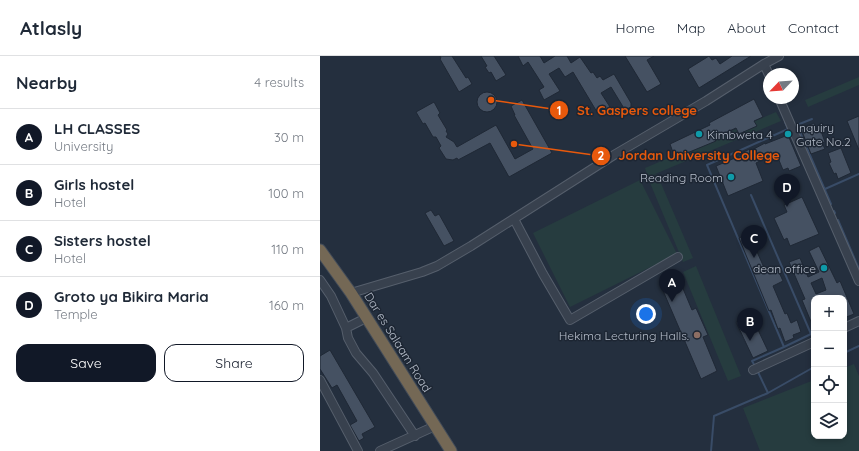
<!DOCTYPE html>
<html lang="en">
<head>
<meta charset="utf-8">
<style>
	body { margin:0; font-family:Quicksand,sans-serif; background:#f6f6f7; color:#1f2937 }
	.controls { position:absolute; right:12px; bottom:12px; display:grid; overflow:hidden; border-radius:8px; box-shadow:0 2px 6px #0003 }
	.controls button { width:36px; height:36px; display:grid; place-items:center; padding:0; border:0; border-bottom:1px solid #e0e1e3; background:#fff; color:#1f2937; font:20px sans-serif }
	.compass { position:absolute; left:443px; top:12px; width:36px; height:36px; border-radius:50%; background:#fff; box-shadow:0 2px 6px #0003; rotate:245deg }
	.you { position:absolute; left:326px; top:258px; width:14px; height:14px; margin:-10px; border:3px solid #fff; border-radius:50%; background:#1a73e8; box-shadow:0 0 0 6px #1a73e833 }
	.badge { display:grid; place-items:center; width:26px; height:26px; border-radius:50%; background:#111827; color:#fff; font-size:13px; font-weight:700 }
	.pin { position:absolute; translate:-50% -33px; filter:drop-shadow(0 1px 2px #0008) }
	.pin::after { content:''; position:absolute; top:21px; width:14px; height:12px; background:inherit; clip-path:polygon(0 0,100% 0,50% 100%) }
	.list { margin:0; padding:0; list-style:none }
	h2 { display:flex; justify-content:space-between; align-items:center; height:52px; margin:0; padding:0 16px; font-size:17px }
	h2 small { font-size:13px; font-weight:400; color:#747a83 }
	.list li { display:grid; grid-template-columns:26px 1fr auto; gap:12px; align-items:center; box-sizing:border-box; height:56px; padding:0 16px; border-top:1px solid #e0e1e3 }
	.list b { display:block; font-size:15px; white-space:nowrap }
	.list p { margin:0; font-size:13px; white-space:nowrap; color:#747a83 }
	.list em { font-size:13px; font-style:normal; color:#747a83 }
	.actions { display:flex; gap:8px; padding:12px 16px }
	.actions a { flex:1; padding:9px 0; border:1px solid #111827; border-radius:12px; text-align:center; font-size:14px; color:#111827 }
	.actions .main { background:#111827; color:#fff }
	.icon { flex:none; width:22px; height:22px; fill:none; stroke:currentColor; stroke-width:2; stroke-linecap:round; stroke-linejoin:round }
	.map { position:relative; flex:none; width:539px; height:395px; overflow:hidden }
	header { display:flex; align-items:center; gap:24px; box-sizing:border-box; height:56px; padding:0 20px; background:#fff; border-bottom:1px solid #e0e1e3 }
	header strong { font-size:19px }
	nav { display:flex; gap:22px; margin-inline-start:auto; font-size:14px }
	main { display:flex }
	aside { flex:1; background:#fff }
	.map>svg:first-child { display:block }
	.green { fill:#263c3f }
	.lines { fill:none; stroke-linecap:round; stroke-linejoin:round }
	.stream { stroke:#394c67; stroke-width:2 }
	.building { fill:#455162; stroke:#1f2835; fill-rule:evenodd }
	.minor-casing { stroke:#565f6c; stroke-width:10 }
	.highway-casing { stroke:#434c59; stroke-width:13 }
	.minor { stroke:#38414e; stroke-width:8 }
	.highway { stroke:#746855; stroke-width:11 }
	.culture-dot { fill:#0f9aa8; stroke:#1d2633; stroke-width:1.5 }
	.education-dot { fill:#8d6e63; stroke:#1d2633; stroke-width:1.5 }
	.labels { text-anchor:middle; dominant-baseline:central; stroke-width:3; stroke-linejoin:round; paint-order:stroke }
	.poi-label { font-size:12px; fill:#b4bcc9; stroke:#1d2633; text-anchor:end }
	.street-label { font-size:12px; fill:#b4bcc9; stroke:#1d2633 }
	.leader { fill:none; stroke:#e8590c; stroke-width:1.5 }
	.callout-dot { fill:#e8590c; stroke:#1d2633; stroke-width:1.5 }
	.mark-label { font-size:12px; text-anchor:middle; font-weight:bold; fill:#fff }
	.callout-label { font-size:13px; text-anchor:middle; font-weight:bold; fill:#e8590c; stroke:#1d2633; stroke-width:3; stroke-linejoin:round; paint-order:stroke }
</style>
</head>
<body>
<header>
<strong>Atlasly</strong>
<nav><a>Home</a><a>Map</a><a>About</a><a>Contact</a></nav>
</header>
<main>
<aside>
<h2>Nearby<small>4 results</small></h2>
<ul class="list">
<li><span class="badge">A</span><div><b>LH CLASSES</b><p>University</p></div><em>30 m</em></li>
<li><span class="badge">B</span><div><b>Girls hostel</b><p>Hotel</p></div><em>100 m</em></li>
<li><span class="badge">C</span><div><b>Sisters hostel</b><p>Hotel</p></div><em>110 m</em></li>
<li><span class="badge">D</span><div><b>Groto ya Bikira Maria</b><p>Temple</p></div><em>160 m</em></li>
</ul>
<div class="actions"><a class="main">Save</a><a>Share</a></div>
</aside>
<div class="map">
<svg width="539" height="395" viewBox="0 0 539 395">
	<rect width="100%" height="100%" fill="#242f3e"/>
	<!-- green -->
	<path class="green" d="M 539,21 L 539,29 L 488,51 L 485,44 Z
		M 456,56 L 461,65 L 328,121 L 325,112 Z
		M 337,118 L 373,202 L 363,206 L 328,122 Z
		M 320,124 L 357,198 L 250,251 L 213,177 Z
		M 376,210 L 421,320 L 408,325 L 363,216 Z
		M 534,308 L 539,320 L 539,395 L 440,395 L 423,352 L 494,324 L 494,380 L 524,380 L 524,312 Z"/>
	<g class="lines">
		<!-- stream -->
		<path class="stream" d="M 492,63 L 477,69 L 511,148
			M 505,133 L 539,118
			M 431,139 L 491,278 L 464,291
			M 514,155 L 515,157
			M 518,164 L 539,213
			M 524,297 L 539,290
			M 435,310 L 432,305 L 464,291 L 387,109 L 468,73 L 465,66 L 466,66
			M 437,314 L 448,337
			M 391,395 L 394,360 L 448,337 L 494,311"/>
	</g>
	<!-- building -->
	<path class="building" d="M 120,0 L 132,0 L 146,22 L 148,21 L 152,28 L 139,36 L 120,3 L 121,2 Z
		M 161,0 L 174,0 L 186,19 L 176,25 L 171,16 L 169,17 L 165,11 L 167,10 Z
		M 198,0 L 220,0 L 224,7 L 235,0 L 247,0 L 251,7 L 260,1 L 271,17 L 273,16 L 277,22 L 280,20 L 283,24 L 294,18 L 311,47 L 311,51 L 305,54 L 291,31 L 281,37 L 290,51 L 287,53 L 288,56 L 280,61 L 253,16 L 245,21 L 239,12 L 229,18 L 240,35 L 224,44 L 219,34 L 224,31 L 208,6 L 203,10 Z
		M 305,0 L 334,0 L 327,4 L 341,28 L 327,36 Z
		M 389,0 L 392,4 L 396,2 L 400,8 L 412,0 L 431,0 L 379,32 L 368,13 Z
		M157 46a10 10 0 1 1 20 0a10 10 0 1 1-20 0Z
		M 434,43 L 443,61 L 434,65 L 437,70 L 419,78 L 416,72 L 394,82 L 396,85 L 355,102 L 350,88 L 390,69 L 389,67 Z
		M 202,44 L 232,97 L 189,121 L 170,87 L 138,104 L 137,102 L 133,104 L 126,103 L 119,92 L 121,90 L 116,81 L 113,81 L 105,67 L 103,68 L 96,56 L 114,46 L 120,57 L 118,59 L 127,74 L 126,75 L 128,78 L 126,81 L 134,86 L 137,91 L 176,69 L 195,103 L 213,93 L 194,59 L 195,59 L 191,50 Z
		M 539,60 L 539,94 L 527,65 Z
		M 494,67 L 498,76 L 501,75 L 505,86 L 502,87 L 505,93 L 491,98 L 481,73 Z
		M 468,79 L 481,110 L 469,115 L 468,112 L 463,114 L 456,97 L 436,107 L 443,125 L 408,140 L 396,110 L 422,99 L 421,97 L 430,93 L 430,95 L 445,87 L 445,88 Z
		M 521,92 L 531,117 L 518,123 L 516,117 L 514,118 L 509,107 L 511,106 L 508,97 Z
		M 482,141 L 499,178 L 470,190 L 467,182 L 464,184 L 454,162 L 467,156 L 464,149 Z
		M 111,154 L 115,160 L 119,158 L 134,185 L 124,190 L 105,157 Z
		M 439,173 L 444,184 L 434,189 L 446,216 L 457,212 L 463,225 L 453,230 L 465,258 L 467,257 L 471,267 L 477,264 L 481,276 L 473,279 L 474,282 L 465,286 L 460,272 L 458,273 L 451,254 L 449,255 L 419,182 Z
		M 499,190 L 517,227 L 520,225 L 534,258 L 524,262 L 524,242 L 494,242 L 494,273 L 482,244 L 485,243 L 469,206 L 480,202 L 488,221 L 499,216 L 489,195 ZM 502,222 L 506,234 L 496,238 L 491,227 Z
		M 359,223 L 372,254 L 376,252 L 388,279 L 383,281 L 397,315 L 381,323 L 341,230 Z
		M 431,259 L 448,295 L 433,302 L 416,266 Z
		M 10,294 L 55,371 L 42,378 L 44,382 L 39,385 L 30,369 L 37,365 L 17,329 L 12,332 L 0,313 L 0,300 Z"/>
	<g class="lines">
		<defs>
			<path id="minor" d="M 444,8 L 449,19
				M 459,42 L 539,225
				M 194,163 L 223,218 L 250,264 L 358,201
				M 0,224 L 11,240 L 26,272 L 28,282 L 36,297 L 53,317 L 95,380
				M 31,237 L 102,216 L 117,210 L 151,190 L 294,99 L 386,45 L 444,8 L 459,0
				M 26,272 L 46,262
				M 524,272 L 539,265
				M 433,314 L 494,286
				M 0,324 L 38,395
				M 60,395 L 115,370"/>
			<path id="highway" d="M 0,194 L 31,237 L 131,395"/>
		</defs>
		<!-- minor casing -->
		<use href="#minor" class="minor-casing"/>
		<!-- highway casing -->
		<use href="#highway" class="highway-casing"/>
		<!-- minor -->
		<use href="#minor" class="minor"/>
		<!-- highway -->
		<use href="#highway" class="highway"/>
	</g>
	<!-- markers -->
	<g class="culture-dot">
		<circle cx="379" cy="78" r="4"/>
		<circle cx="468" cy="78" r="4"/>
		<circle cx="411" cy="121" r="4"/>
		<circle cx="504" cy="212" r="4"/>
	</g>
	<circle class="education-dot" cx="377" cy="279" r="4"/>
	<g class="labels">
		<!-- poi labels -->
		<g class="poi-label">
			<text x="476" y="71" text-anchor="start">Inquiry<tspan x="476" dy="14">Gate No.2</tspan></text>
			<text x="387" y="78" text-anchor="start">Kimbweta 4</text>
			<text x="403" y="121">Reading Room</text>
			<text x="496" y="212">dean office</text>
			<text x="369" y="279">Hekima Lecturing Halls.</text>
		</g>
		<!-- street labels -->
		<g class="street-label">
			<text transform="translate(78 286) rotate(58)">Dar es Salaam Road</text>
		</g>
	</g>
	<!-- callouts -->
	<path class="leader" d="M171 44L239 54M194 88L281 100"/>
	<g class="callout-dot">
		<circle cx="171" cy="44" r="4"/>
		<circle cx="194" cy="88" r="4"/>
		<circle cx="239" cy="54" r="10"/>
		<circle cx="281" cy="100" r="10"/>
	</g>
	<g class="mark-label">
		<text x="239" y="59">1</text>
		<text x="281" y="104">2</text>
	</g>
	<g class="callout-label">
		<text x="317" y="59">St. Gaspers college</text>
		<text x="379" y="104">Jordan University College</text>
	</g>
</svg>
<div class="controls">
<button>+</button>
<button>−</button>
<button><svg class="icon" aria-label="locate" viewBox="0 0 24 24"><circle cx="12" cy="12" r="6"/><path d="M12 2v4M12 18v4M2 12h4M18 12h4"/></svg></button>
<button><svg class="icon" aria-label="layers" viewBox="0 0 24 24"><path d="M12 4l9 5-9 5-9-5zM3 14l9 5 9-5"/></svg></button>
</div>
<svg class="compass" viewBox="-18 -18 36 36"><path d="M0-13l5 13h-10z" fill="#e53935"/><path d="M0 13l5-13h-10z" fill="#747a83"/></svg>
<div class="you"></div>
<div class="pin badge" style="left:352px;top:246px">A</div>
<div class="pin badge" style="left:430px;top:285px">B</div>
<div class="pin badge" style="left:434px;top:202px">C</div>
<div class="pin badge" style="left:467px;top:151px">D</div>
</div>
</main>
</body>
</html>
